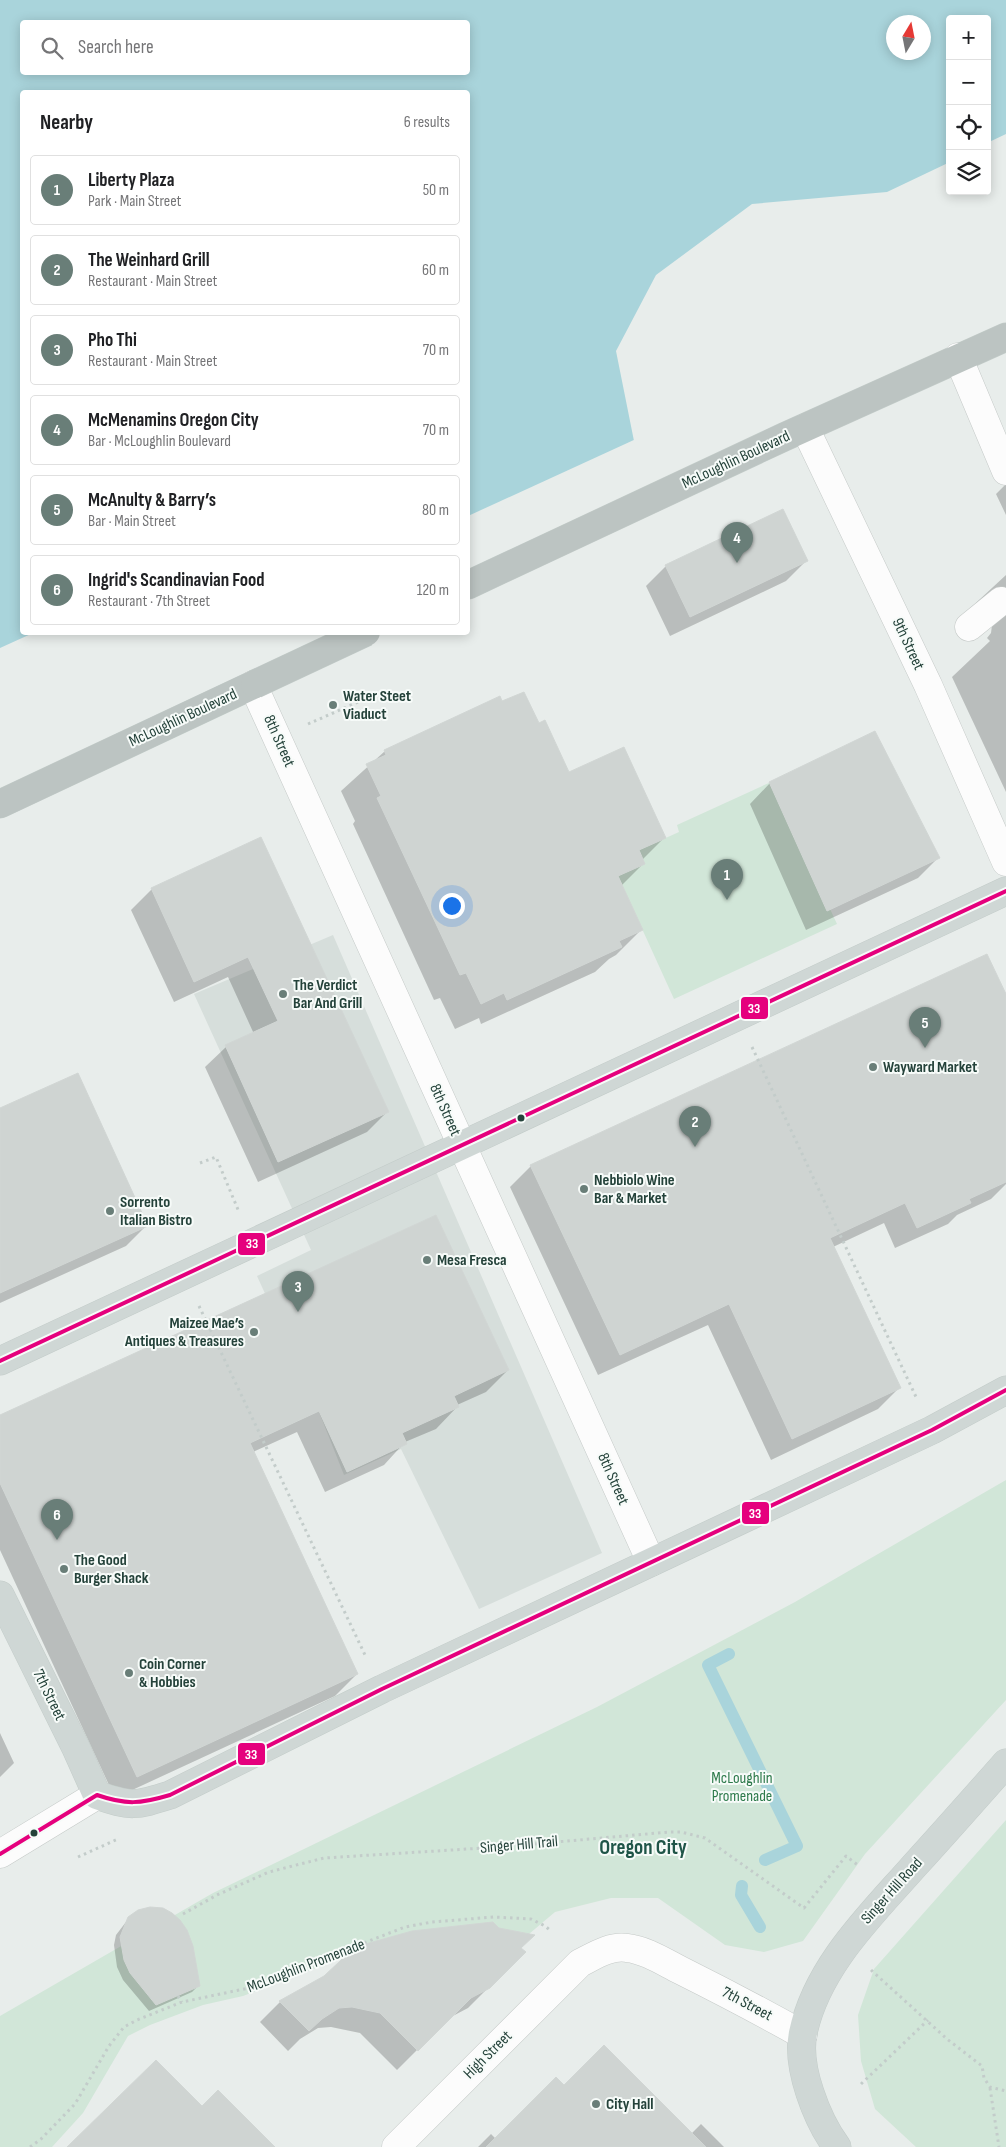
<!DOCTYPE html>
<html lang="en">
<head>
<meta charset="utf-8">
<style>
	body { margin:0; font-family:"Sofia Sans Condensed",sans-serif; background:#f6f6f6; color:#202124 }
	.controls { position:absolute; right:15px; top:15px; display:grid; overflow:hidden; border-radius:5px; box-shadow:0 2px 12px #0003 }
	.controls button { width:45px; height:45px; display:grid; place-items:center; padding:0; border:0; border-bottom:1px solid #e0e0e0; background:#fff; color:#202124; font:25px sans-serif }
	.compass { position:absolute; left:886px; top:15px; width:45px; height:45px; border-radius:50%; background:#fff; box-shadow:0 2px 12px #0003; rotate:10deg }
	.you { position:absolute; left:451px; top:905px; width:18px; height:18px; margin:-12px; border:4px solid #fff; border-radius:50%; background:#1a73e8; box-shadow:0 0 0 8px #1a73e833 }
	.badge { display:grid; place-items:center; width:32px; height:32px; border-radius:50%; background:#697e78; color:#fff; font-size:16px; font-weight:700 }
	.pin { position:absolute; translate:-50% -41px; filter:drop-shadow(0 1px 2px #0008) }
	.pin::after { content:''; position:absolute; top:26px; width:18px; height:15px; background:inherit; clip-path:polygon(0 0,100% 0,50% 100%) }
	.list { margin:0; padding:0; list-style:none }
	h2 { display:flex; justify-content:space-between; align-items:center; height:65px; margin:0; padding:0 20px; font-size:21px }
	h2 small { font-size:16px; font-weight:400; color:#757577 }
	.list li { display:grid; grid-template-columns:32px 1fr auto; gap:15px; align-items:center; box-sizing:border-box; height:70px; margin:0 10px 10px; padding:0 10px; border:1px solid #e0e0e0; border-radius:5px }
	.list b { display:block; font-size:19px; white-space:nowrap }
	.list p { margin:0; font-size:16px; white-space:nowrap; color:#757577 }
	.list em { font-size:16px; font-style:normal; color:#757577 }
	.icon { flex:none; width:28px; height:28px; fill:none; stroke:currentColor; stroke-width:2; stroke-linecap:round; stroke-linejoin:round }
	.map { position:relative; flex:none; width:1006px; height:2147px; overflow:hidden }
	.search { position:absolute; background:#fff; box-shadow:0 2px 12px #0003; left:20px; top:20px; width:450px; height:55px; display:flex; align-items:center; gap:12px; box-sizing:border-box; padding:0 18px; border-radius:5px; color:#757577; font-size:19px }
	.panel { position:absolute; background:#fff; box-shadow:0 2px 12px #0003; left:20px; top:90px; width:450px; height:545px; border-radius:5px }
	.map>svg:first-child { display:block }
	.built { fill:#d6dedb }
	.green { fill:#d1e6d8 }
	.water { fill:#a9d4db; fill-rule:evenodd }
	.pier { fill:#e8edeb }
	.shadow { fill:#0003 }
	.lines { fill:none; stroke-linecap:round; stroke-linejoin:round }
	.stream { stroke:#a9d4db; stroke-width:12 }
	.building { fill:#cfd4d2; stroke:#d1d6d4 }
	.minor-casing { stroke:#c5cac8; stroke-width:29 }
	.major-casing { stroke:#c3ccc9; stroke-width:29 }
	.highway-casing { stroke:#c3ccc9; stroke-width:29 }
	.path { stroke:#c3ccca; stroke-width:3; stroke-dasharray:2.5 4; stroke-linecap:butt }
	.minor { stroke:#fcfcfc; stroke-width:28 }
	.major { stroke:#cfd7d5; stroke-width:28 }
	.highway { stroke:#bcc4c2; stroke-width:28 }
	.highway-bridge-casing { stroke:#c3ccc9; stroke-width:29; stroke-linecap:butt }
	.highway-bridge { stroke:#bcc4c2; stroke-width:28 }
	.bus-1-casing { stroke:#f7fbf9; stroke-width:8 }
	.bus-1 { stroke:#e5007d; stroke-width:4 }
	.poi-dot { fill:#697e78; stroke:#f7fbf9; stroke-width:2 }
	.bus-dot { fill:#24423a; stroke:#f7fbf9; stroke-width:2 }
	.labels { text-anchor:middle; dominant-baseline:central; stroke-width:4; stroke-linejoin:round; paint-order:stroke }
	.street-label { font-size:16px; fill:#24423a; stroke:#f7fbf9 }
	.poi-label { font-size:16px; font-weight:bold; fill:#24423a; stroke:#f7fbf9; text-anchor:start }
	.park-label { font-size:16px; fill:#2d7a4b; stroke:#f7fbf9 }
	.district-label { font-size:21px; font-weight:bold; fill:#1f5548; stroke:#f7fbf9 }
	.line-badge { stroke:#f7fbf9; stroke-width:2 }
	.badge-label { font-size:14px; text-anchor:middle; font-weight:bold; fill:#fff }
</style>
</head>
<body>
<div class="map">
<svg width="1006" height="2147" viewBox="0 0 1006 2147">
	<rect width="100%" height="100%" fill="#e8edeb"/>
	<!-- built -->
	<path class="built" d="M 333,935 L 602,1553 L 479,1609 L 401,1449 L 344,1475 L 319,1412 L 257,1276 L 311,1250 L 194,994 Z"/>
	<!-- green -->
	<path class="green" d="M 771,782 L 837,924 L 674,999 L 618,876 L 639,850 L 679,832 L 677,825 Z
		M 1006,1480 L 1006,1700 L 865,1854 L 803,1941 L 764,1952 L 725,1945 L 658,1898 L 611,1898 L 555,1912 L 516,1945 L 376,1945 L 243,1996 L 203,2005 L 150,2025 L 128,2036 L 83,2113 L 52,2147 L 0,2147 L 0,2016 L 213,1893 L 597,1707 L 795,1602 Z
		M 1006,1820 L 1006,2147 L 916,2147 L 875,2109 L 861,2061 L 858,2015 L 874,1969 Z"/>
	<!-- water -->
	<path class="water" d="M 0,0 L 1006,0 L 1006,134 L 987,143 L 987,19 L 950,19 L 950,162 L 887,192 L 752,204 L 656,275 L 616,351 L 634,441 L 468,522 L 468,92 L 22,92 L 22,632 L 33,633 L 0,648 ZM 22,22 L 468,22 L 468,72 L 22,72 ZM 894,22 L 924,22 L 924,52 L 894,52 Z"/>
	<!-- pier -->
	<path class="pier" d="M 636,439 L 635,443 L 468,524 L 468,516 Z"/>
	<!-- shadow -->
	<path class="shadow" d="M 1006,484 L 1006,515 L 996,494 Z
		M 807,560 L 786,581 L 670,636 L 646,586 L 666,566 Z
		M 1006,575 L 1006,792 L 952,677 L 990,641 L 987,638 L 991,633 L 992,625 L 965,613 Z
		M 502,703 L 538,724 L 568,774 L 664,838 L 642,860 L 643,864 L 621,886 L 641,930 L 616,955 L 609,959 L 595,972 L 481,1024 L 479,1018 L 455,1029 L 440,998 L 434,1000 L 353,824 L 355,821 L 341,791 L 385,751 Z
		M 770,783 L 938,858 L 918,878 L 806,930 L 750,804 Z
		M 260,839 L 387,1112 L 367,1132 L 258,1182 L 205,1067 L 226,1047 L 254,1034 L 228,977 L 174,1002 L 131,910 L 152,889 Z
		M 1006,997 L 1006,1184 L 991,1199 L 957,1215 L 948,1224 L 895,1248 L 884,1223 L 833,1247 L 899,1388 L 878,1409 L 771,1460 L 708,1325 L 598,1375 L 510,1187 L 531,1166 Z
		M 0,1109 L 147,1225 L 126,1246 L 0,1303 Z
		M 508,1370 L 486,1392 L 457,1405 L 457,1407 L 436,1429 L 405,1442 L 384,1465 L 325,1492 L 297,1432 L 253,1452 L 357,1674 L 335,1696 L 115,1798 L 0,1550 L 0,1416 Z
		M 0,1733 L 14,1763 L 0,1777 Z
		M 129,1918 L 199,1985 L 192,1992 L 149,2011 L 123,1980 L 117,1967 L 114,1945 L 116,1935 Z
		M 524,1952 L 468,2008 L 449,2018 L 397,2070 L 360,2033 L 331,2027 L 318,2028 L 300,2039 L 288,2051 L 260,2022 L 280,2002 L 325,1977 Z
		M 564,2087 L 691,2134 L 701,2124 L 724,2147 L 478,2147 L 491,2134 L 496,2139 Z"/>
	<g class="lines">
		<!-- stream -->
		<path class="stream" d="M 729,1654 L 708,1665 L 797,1846 L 765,1860
			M 742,1886 L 741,1895 L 760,1927"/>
	</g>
	<!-- building -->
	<path class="building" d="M 783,509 L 808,561 L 690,617 L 665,565 Z
		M 524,692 L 539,723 L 545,720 L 569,772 L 624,747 L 666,838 L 639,850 L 645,864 L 618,876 L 643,930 L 619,941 L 622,947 L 507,1000 L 504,993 L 481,1004 L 466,973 L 460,975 L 377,798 L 381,796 L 366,764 L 386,755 L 384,750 L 500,696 L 502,701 Z
		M 875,731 L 940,858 L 827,911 L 769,782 Z
		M 261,837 L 389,1112 L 278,1162 L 225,1045 L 278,1021 L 248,957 L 194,982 L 151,888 Z
		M 987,954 L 1006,994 L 1006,1182 L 969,1199 L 971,1203 L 917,1228 L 905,1203 L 830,1238 L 901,1388 L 792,1439 L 729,1304 L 620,1355 L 530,1165 Z
		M 78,1073 L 148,1226 L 0,1293 L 0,1108 Z
		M 436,1215 L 509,1370 L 454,1396 L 459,1407 L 402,1433 L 407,1444 L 347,1472 L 319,1411 L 250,1443 L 358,1674 L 137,1777 L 0,1483 L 0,1415 Z
		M 150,1907 L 163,1908 L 172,1913 L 180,1920 L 187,1930 L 193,1946 L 200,1986 L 156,2005 L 130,1973 L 124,1960 L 120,1937 L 128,1917 L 138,1910 Z
		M 493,1922 L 499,1928 L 535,1935 L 521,1948 L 526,1952 L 490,1988 L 471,1998 L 418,2051 L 380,2013 L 352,2007 L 339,2008 L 322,2019 L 309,2031 L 279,2001 L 324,1976 L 355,1947 L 412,1931 Z
		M 604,2045 L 706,2147 L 486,2147 L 556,2077 L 564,2085 Z
		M 156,2060 L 202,2106 L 218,2090 L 275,2147 L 67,2147 Z"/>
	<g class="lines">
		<defs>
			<path id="minor" d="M 958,357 L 1006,471
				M 805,428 L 928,685 L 1006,862
				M 969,627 L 1001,601
				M 253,685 L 651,1562
				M 0,1854 L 97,1795
				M 396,2147 L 580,1963 C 594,1956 611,1945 627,1948 C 646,1950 664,1962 680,1970 C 722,1991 762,2012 803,2035"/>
			<path id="major" d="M 0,1361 L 1006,891
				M 0,1595 L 76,1748 L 97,1795 C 131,1807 135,1806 170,1795 L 382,1689 L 932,1430 L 1006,1390
				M 837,2147 C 817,2120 796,2067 803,2033 C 817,1966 872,1914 915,1865 C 946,1831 976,1797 1006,1763"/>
			<path id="highway" d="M 468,585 L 784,437 L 1006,337
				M 0,804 L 255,684"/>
		</defs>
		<!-- minor casing -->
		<use href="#minor" class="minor-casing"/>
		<!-- major casing -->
		<use href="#major" class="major-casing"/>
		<!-- highway casing -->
		<use href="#highway" class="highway-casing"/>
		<!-- path -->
		<path class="path" d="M 308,724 L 358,702
			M 752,1047 L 917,1399
			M 200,1163 L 216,1157 L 239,1212
			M 199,1306 L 366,1657
			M 78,1857 L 118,1839
			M 183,1914 L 217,1895 L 269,1872 L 324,1858 L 500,1847 L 669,1832 L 681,1832 L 705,1838 L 804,1908 L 846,1856 L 859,1866
			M 871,1970 L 947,2039 L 982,2066 L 984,2078 L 990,2087 L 1006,2091
			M 178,1996 L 182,2002
			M 861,2084 L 928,2020
			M 990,2088 L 999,2147
			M 30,2147 L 41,2139 L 75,2104 L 109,2046 L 124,2027 L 137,2020 L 182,2002 L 263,1985 L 307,1965 L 405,1927 L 432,1922 L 494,1917 L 531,1919 L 545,1926 L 551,1931"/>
		<!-- minor -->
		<use href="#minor" class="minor"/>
		<!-- major -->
		<use href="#major" class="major"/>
		<!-- highway -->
		<use href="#highway" class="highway"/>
		<defs>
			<path id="highway-bridge" d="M 255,684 L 366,632"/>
		</defs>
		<!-- highway-bridge casing -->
		<use href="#highway-bridge" class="highway-bridge-casing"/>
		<!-- highway-bridge -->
		<use href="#highway-bridge" class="highway-bridge"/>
		<defs>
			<path id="bus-1" d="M 0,1361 L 1006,891
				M 0,1854 L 97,1795 C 126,1805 140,1804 170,1795 L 382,1689 L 932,1430 L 1006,1390"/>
		</defs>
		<!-- bus-1 casing -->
		<use href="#bus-1" class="bus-1-casing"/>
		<!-- bus-1 -->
		<use href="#bus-1" class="bus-1"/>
	</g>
	<!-- markers -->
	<g class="poi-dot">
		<circle cx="333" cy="705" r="5"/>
		<circle cx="283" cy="994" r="5"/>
		<circle cx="873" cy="1067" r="5"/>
		<circle cx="584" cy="1189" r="5"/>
		<circle cx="110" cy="1211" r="5"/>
		<circle cx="427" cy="1260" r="5"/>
		<circle cx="254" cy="1332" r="5"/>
		<circle cx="64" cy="1569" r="5"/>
		<circle cx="129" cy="1673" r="5"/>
		<circle cx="596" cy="2104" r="5"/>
	</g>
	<g class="bus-dot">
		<circle cx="521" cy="1118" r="4.5"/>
		<circle cx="34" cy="1833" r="4.5"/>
	</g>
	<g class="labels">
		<!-- street labels -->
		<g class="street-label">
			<text transform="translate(736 460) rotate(-25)">McLoughlin Boulevard</text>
			<text transform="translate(908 644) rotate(65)">9th Street</text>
			<text transform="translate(183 718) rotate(-25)">McLoughlin Boulevard</text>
			<text transform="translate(279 741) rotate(66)">8th Street</text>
			<text transform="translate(445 1110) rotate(66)">8th Street</text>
			<text transform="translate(613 1479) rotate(66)">8th Street</text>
			<text transform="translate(49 1695) rotate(64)">7th Street</text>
			<text transform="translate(519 1845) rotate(-5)">Singer Hill Trail</text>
			<text transform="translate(892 1891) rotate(-48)">Singer Hill Road</text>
			<text transform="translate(306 1966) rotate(-21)">McLoughlin Promenade</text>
			<text transform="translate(747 2004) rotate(28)">7th Street</text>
			<text transform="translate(488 2055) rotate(-45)">High Street</text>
		</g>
		<!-- poi labels -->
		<g class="poi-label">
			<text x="343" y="696">Water Steet<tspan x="343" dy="18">Viaduct</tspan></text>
			<text x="293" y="985">The Verdict<tspan x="293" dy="18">Bar And Grill</tspan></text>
			<text x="883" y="1067">Wayward Market</text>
			<text x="594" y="1180">Nebbiolo Wine<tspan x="594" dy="18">Bar &amp; Market</tspan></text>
			<text x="120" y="1202">Sorrento<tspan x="120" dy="18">Italian Bistro</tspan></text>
			<text x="437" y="1260">Mesa Fresca</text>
			<text x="244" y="1323" text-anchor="end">Maizee Mae’s<tspan x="244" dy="18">Antiques &amp; Treasures</tspan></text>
			<text x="74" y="1560">The Good<tspan x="74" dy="18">Burger Shack</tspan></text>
			<text x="139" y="1664">Coin Corner<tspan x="139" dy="18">&amp; Hobbies</tspan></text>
			<text x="606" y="2104">City Hall</text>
		</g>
		<!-- park labels -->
		<g class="park-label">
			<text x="742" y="1778">McLoughlin<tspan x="742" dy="18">Promenade</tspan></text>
		</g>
		<!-- district labels -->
		<g class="district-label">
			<text x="643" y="1847">Oregon City</text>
		</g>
	</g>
	<g class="line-badge">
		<rect x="740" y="996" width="29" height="24" rx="5" fill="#e5007d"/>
		<rect x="237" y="1232" width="29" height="24" rx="5" fill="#e5007d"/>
		<rect x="741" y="1501" width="29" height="24" rx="5" fill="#e5007d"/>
		<rect x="237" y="1742" width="29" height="24" rx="5" fill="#e5007d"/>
	</g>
	<g class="badge-label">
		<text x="754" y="1013">33</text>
		<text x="252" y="1248">33</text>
		<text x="755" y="1518">33</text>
		<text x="251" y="1759">33</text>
	</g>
</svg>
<div class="controls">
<button>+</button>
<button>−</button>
<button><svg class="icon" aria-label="locate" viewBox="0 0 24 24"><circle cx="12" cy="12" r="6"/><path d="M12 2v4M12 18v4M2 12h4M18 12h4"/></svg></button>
<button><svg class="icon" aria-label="layers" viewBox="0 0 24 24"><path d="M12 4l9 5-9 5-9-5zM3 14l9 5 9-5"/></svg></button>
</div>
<svg class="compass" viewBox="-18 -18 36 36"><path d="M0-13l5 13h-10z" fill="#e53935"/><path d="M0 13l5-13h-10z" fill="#757577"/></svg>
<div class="you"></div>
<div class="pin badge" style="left:727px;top:900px">1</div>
<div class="pin badge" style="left:695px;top:1147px">2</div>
<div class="pin badge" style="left:298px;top:1312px">3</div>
<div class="pin badge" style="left:737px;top:563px">4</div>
<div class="pin badge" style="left:925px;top:1048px">5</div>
<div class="pin badge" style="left:57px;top:1540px">6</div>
<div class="search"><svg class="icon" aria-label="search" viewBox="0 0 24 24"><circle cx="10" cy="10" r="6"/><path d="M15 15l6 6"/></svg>Search here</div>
<section class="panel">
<h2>Nearby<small>6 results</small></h2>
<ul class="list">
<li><span class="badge">1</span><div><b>Liberty Plaza</b><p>Park · Main Street</p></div><em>50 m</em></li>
<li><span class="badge">2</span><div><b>The Weinhard Grill</b><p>Restaurant · Main Street</p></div><em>60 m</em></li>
<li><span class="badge">3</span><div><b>Pho Thi</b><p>Restaurant · Main Street</p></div><em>70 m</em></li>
<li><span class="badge">4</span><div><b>McMenamins Oregon City</b><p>Bar · McLoughlin Boulevard</p></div><em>70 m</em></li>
<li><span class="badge">5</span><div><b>McAnulty &amp; Barry’s</b><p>Bar · Main Street</p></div><em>80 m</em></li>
<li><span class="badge">6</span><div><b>Ingrid's Scandinavian Food</b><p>Restaurant · 7th Street</p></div><em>120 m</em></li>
</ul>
</section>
</div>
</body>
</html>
